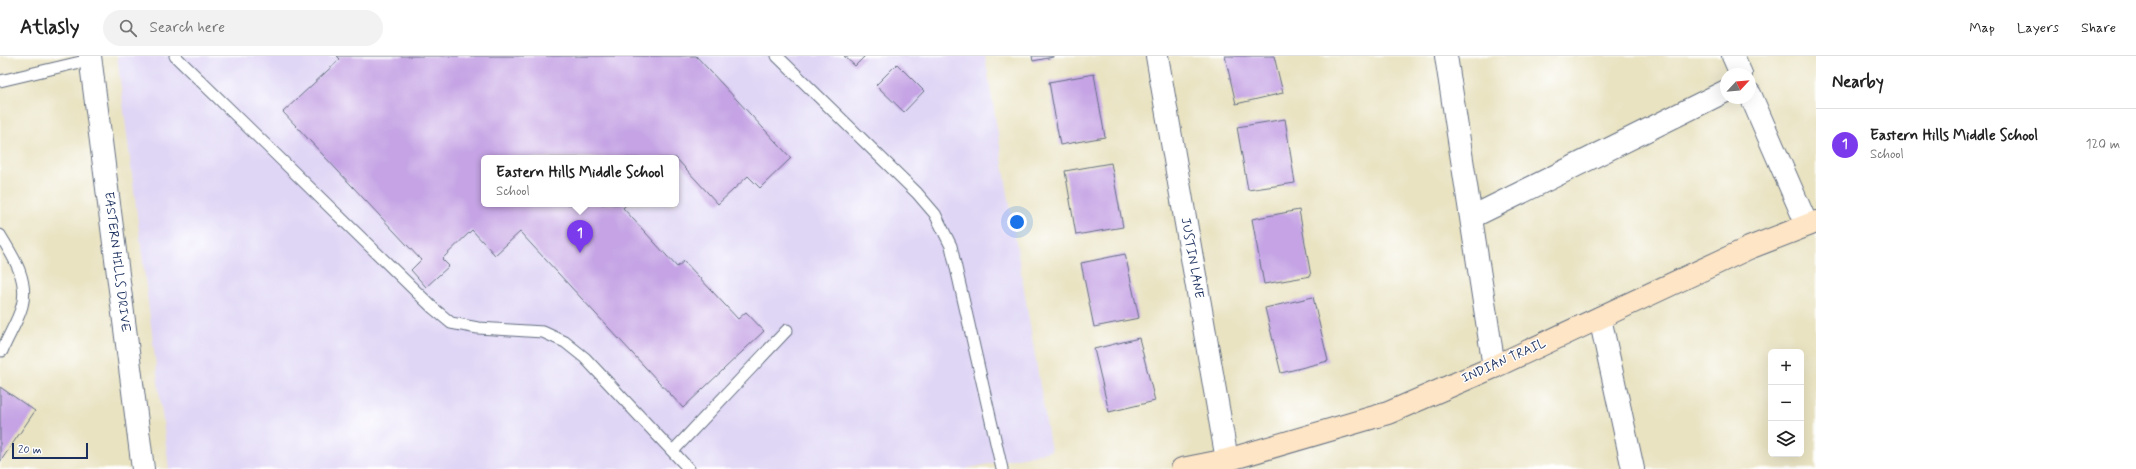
<!DOCTYPE html>
<html lang="en">
<head>
<meta charset="utf-8">
<style>
	body { margin:0; font-family:Mynerve,sans-serif; background:#f2f2f2; color:#222 }
	.controls { position:absolute; right:12px; bottom:12px; display:grid; overflow:hidden; border-radius:6px; box-shadow:0 4px 16px #0002 }
	.controls button { width:36px; height:36px; display:grid; place-items:center; padding:0; border:0; border-bottom:1px solid #e0e0e0; background:#fff; color:#222; font:20px sans-serif }
	.compass { position:absolute; left:1720px; top:12px; width:36px; height:36px; border-radius:50%; background:#fff; box-shadow:0 4px 16px #0002; rotate:64deg }
	.scale { position:absolute; left:12px; bottom:10px; width:76px; box-sizing:border-box; padding-left:4px; border:2px solid #1b2f5e; border-top:0; font-size:11px; line-height:14px; white-space:nowrap; color:#1b2f5e; -webkit-text-stroke:3px #fff; paint-order:stroke }
	.you { position:absolute; left:1017px; top:166px; width:14px; height:14px; margin:-10px; border:3px solid #fff; border-radius:50%; background:#1a73e8; box-shadow:0 0 0 6px #1a73e833 }
	.badge { display:grid; place-items:center; width:26px; height:26px; border-radius:50%; background:#7c3aed; color:#fff; font-size:13px; font-weight:700 }
	.pin { position:absolute; translate:-50% -33px; filter:drop-shadow(0 1px 2px #0008) }
	.pin::after { content:''; position:absolute; top:21px; width:14px; height:12px; background:inherit; clip-path:polygon(0 0,100% 0,50% 100%) }
	.popup { position:absolute; left:481px; top:99px; width:198px; height:52px; box-sizing:border-box; display:grid; place-content:center; border-radius:6px; background:#fff; filter:drop-shadow(0 1px 3px #0005); font-size:13px; white-space:nowrap; color:#767676 }
	.popup b { font-size:15px; color:#222 }
	.popup::after { content:''; position:absolute; left:50%; top:100%; margin-left:-8px; border:8px solid transparent; border-top-color:#fff }
	.list { margin:0; padding:0; list-style:none }
	h2 { display:flex; justify-content:space-between; align-items:center; height:52px; margin:0; padding:0 16px; font-size:17px }
	h2 small { font-size:13px; font-weight:400; color:#767676 }
	.list li { display:grid; grid-template-columns:26px 1fr auto; gap:12px; align-items:center; box-sizing:border-box; height:72px; padding:0 16px; border-top:1px solid #e0e0e0 }
	.list b { display:block; font-size:15px; white-space:nowrap }
	.list p { margin:0; font-size:13px; white-space:nowrap; color:#767676 }
	.list em { font-size:13px; font-style:normal; color:#767676 }
	.icon { flex:none; width:22px; height:22px; fill:none; stroke:currentColor; stroke-width:2; stroke-linecap:round; stroke-linejoin:round }
	.map { position:relative; flex:none; width:1816px; height:413px; overflow:hidden }
	header { display:flex; align-items:center; gap:24px; box-sizing:border-box; height:56px; padding:0 20px; background:#fff; border-bottom:1px solid #e0e0e0 }
	header strong { font-size:19px }
	nav { display:flex; gap:22px; margin-inline-start:auto; font-size:14px }
	.search { width:280px; height:36px; background:#f2f2f2; display:flex; align-items:center; gap:10px; box-sizing:border-box; padding:0 14px; border-radius:22px; color:#767676; font-size:15px }
	main { display:flex }
	aside { flex:1; background:#fff }
	.map>svg:first-child { display:block }
	.built { fill:#dfd5f5; fill-rule:evenodd }
	.building { fill:#c5a3e4 }
	.lines { fill:none; stroke-linecap:round; stroke-linejoin:round }
	.lane-casing { stroke:#636e81; stroke-width:13 }
	.street-casing { stroke:#636e81; stroke-width:24 }
	.secondary-casing { stroke:#636e81; stroke-width:24 }
	.lane { stroke:#fff; stroke-width:11 }
	.street { stroke:#fff; stroke-width:22 }
	.secondary { stroke:#fde5c5; stroke-width:22 }
	.labels { text-anchor:middle; dominant-baseline:central; stroke-width:3; stroke-linejoin:round; paint-order:stroke }
	.street-label { font-size:13px; fill:#1b2f5e; stroke:#fff }
</style>
</head>
<body>
<header>
<strong>Atlasly</strong>
<div class="search"><svg class="icon" aria-label="search" viewBox="0 0 24 24"><circle cx="10" cy="10" r="6"/><path d="M15 15l6 6"/></svg>Search here</div>
<nav><a>Map</a><a>Layers</a><a>Share</a></nav>
</header>
<main>
<div class="map">
<svg width="1816" height="413" viewBox="0 0 1816 413">
	<rect width="100%" height="100%" fill="#fff"/>
	<filter id="ink" filterUnits="userSpaceOnUse"><feTurbulence type="fractalNoise" baseFrequency=".025" numOctaves="2"/><feDisplacementMap in="SourceGraphic" scale="8" xChannelSelector="R" yChannelSelector="G"/><feConvolveMatrix kernelMatrix="1 2 1 2 8 2 1 2 1" color-interpolation-filters="sRGB"/></filter>
	<filter id="wash" filterUnits="userSpaceOnUse"><feTurbulence type="fractalNoise" baseFrequency=".012" numOctaves="4" result="noise"/><feDisplacementMap in="SourceGraphic" scale="16" xChannelSelector="R" yChannelSelector="G"/><feGaussianBlur stdDeviation="0.9" result="paint"/><feColorMatrix in="noise" values="0 0 0 0 0 0 0 0 0 0 0 0 0 0 0 0 0 1.4 0 .05"/><feComposite in="paint" operator="in"/></filter>
	<g filter="url(#wash)">
		<rect width="100%" height="100%" fill="#e9e3c2"/>
		<!-- built -->
		<path class="built" d="M 117,0 L 985,0 L 1051,395 L 965,413 L 169,413 ZM 484,102 L 676,102 L 676,148 L 484,148 Z"/>
		<g id="blocks">
			<!-- building -->
			<path class="building" d="M 337,0 L 696,0 L 791,102 L 760,132 L 748,120 L 718,148 L 676,102 L 484,102 L 484,148 L 627,148 L 623,152 L 677,211 L 684,205 L 738,263 L 746,256 L 764,275 L 683,352 L 520,176 L 495,199 L 472,174 L 442,203 L 449,210 L 426,231 L 411,214 L 421,204 L 283,56 L 340,3 Z
				M 844,0 L 865,0 L 855,10 Z
				M 1032,0 L 1053,0 L 1053,1 L 1033,5 Z
				M 1225,0 L 1274,0 L 1283,37 L 1236,48 Z
				M 897,8 L 924,35 L 904,56 L 876,29 Z
				M 1094,18 L 1105,81 L 1060,89 L 1049,26 Z
				M 1285,63 L 1295,127 L 1248,134 L 1237,71 Z
				M 1111,107 L 1123,171 L 1076,179 L 1065,115 Z
				M 1299,154 L 1311,220 L 1264,228 L 1252,163 Z
				M 1125,198 L 1139,262 L 1094,271 L 1081,207 Z
				M 1313,241 L 1328,305 L 1281,317 L 1265,252 Z
				M 1139,282 L 1155,345 L 1109,356 L 1094,293 Z
				M 0,331 L 35,355 L 0,406 Z"/>
		</g>
	</g>
	<g filter="url(#ink)">
		<use href="#blocks" fill-opacity="0" stroke="#636e81" stroke-width="1"/>
		<g class="lines">
			<defs>
				<path id="lane" d="M 175,0 L 433,252 L 451,267 L 478,272 L 543,276 L 565,286 L 585,302 L 689,413
					M 777,0 L 917,137 L 935,158 L 951,190 L 1002,413
					M 0,25 L 93,3
					M 0,179 C 13,200 29,224 22,250 C 18,265 8,280 2,295
					M 673,395 L 787,274"/>
				<path id="street" d="M 90,0 L 143,413
					M 1157,0 L 1227,404
					M 1446,0 L 1494,311
					M 1733,0 L 1741,18
					M 1750,38 L 1807,169
					M 1472,161 L 1726,35
					M 1600,262 L 1633,413"/>
				<path id="secondary" d="M 1182,413 L 1227,404 L 1388,357 L 1494,311 L 1749,192 L 1816,166"/>
			</defs>
			<!-- lane casing -->
			<use href="#lane" class="lane-casing"/>
			<!-- street casing -->
			<use href="#street" class="street-casing"/>
			<!-- secondary casing -->
			<use href="#secondary" class="secondary-casing"/>
			<!-- lane -->
			<use href="#lane" class="lane"/>
			<!-- street -->
			<use href="#street" class="street"/>
			<!-- secondary -->
			<use href="#secondary" class="secondary"/>
		</g>
	</g>
	<g class="labels">
		<!-- street labels -->
		<g class="street-label">
			<text transform="translate(1192 202) rotate(80)">JUSTIN LANE</text>
			<text transform="translate(117 206) rotate(83)">EASTERN HILLS DRIVE</text>
			<text transform="translate(1504 305) rotate(-24)">INDIAN TRAIL</text>
		</g>
	</g>
</svg>
<div class="controls">
<button>+</button>
<button>−</button>
<button><svg class="icon" aria-label="layers" viewBox="0 0 24 24"><path d="M12 4l9 5-9 5-9-5zM3 14l9 5 9-5"/></svg></button>
</div>
<svg class="compass" viewBox="-18 -18 36 36"><path d="M0-13l5 13h-10z" fill="#e53935"/><path d="M0 13l5-13h-10z" fill="#767676"/></svg>
<div class="scale">20 m</div>
<div class="you"></div>
<div class="pin badge" style="left:580px;top:197px">1</div>
<div class="popup"><b>Eastern Hills Middle School</b>School</div>
</div>
<aside>
<h2>Nearby<small></small></h2>
<ul class="list">
<li><span class="badge">1</span><div><b>Eastern Hills Middle School</b><p>School</p></div><em>120 m</em></li>
</ul>
</aside>
</main>
</body>
</html>
